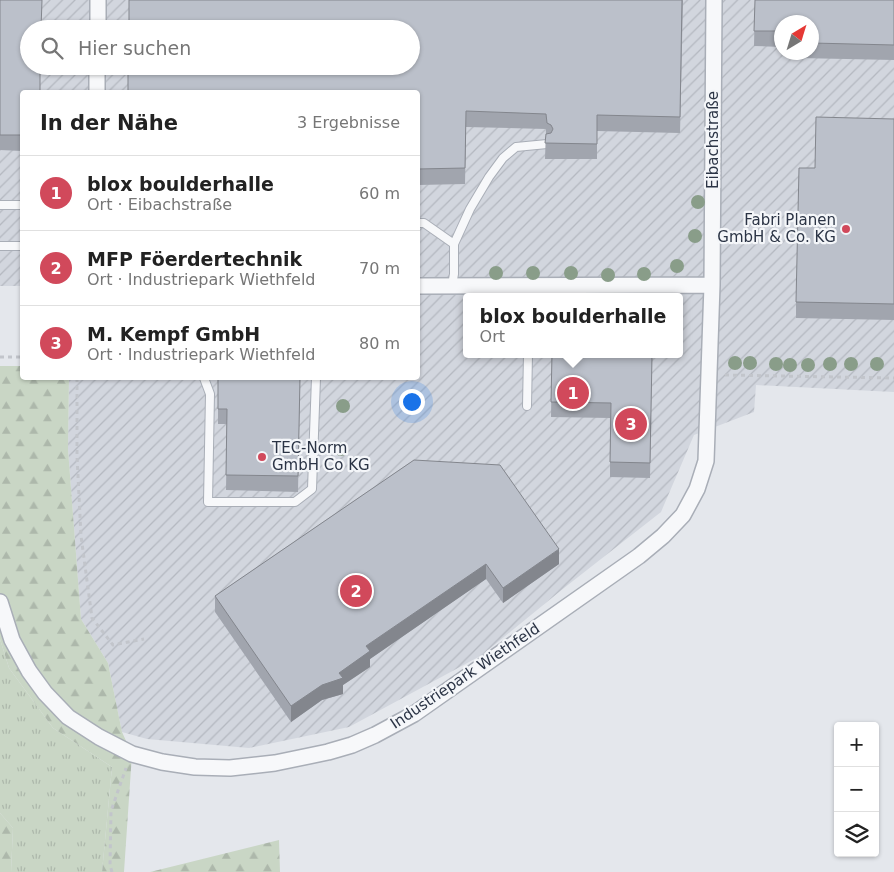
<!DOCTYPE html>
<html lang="de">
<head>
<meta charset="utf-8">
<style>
	body { margin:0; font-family:"DejaVu Sans",sans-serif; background:#f6f6f6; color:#222 }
	.controls { position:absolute; right:15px; bottom:15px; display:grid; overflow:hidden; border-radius:5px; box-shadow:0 1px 4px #0004 }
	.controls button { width:45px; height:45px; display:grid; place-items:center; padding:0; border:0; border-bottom:1px solid #e0e0e0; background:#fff; color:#222; font:25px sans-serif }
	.compass { position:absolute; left:774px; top:15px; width:45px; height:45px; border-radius:50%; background:#fff; box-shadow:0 1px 4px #0004; rotate:38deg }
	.you { position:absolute; left:411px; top:401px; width:18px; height:18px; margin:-12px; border:4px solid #fff; border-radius:50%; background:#1a73e8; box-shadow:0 0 0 8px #1a73e833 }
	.badge { display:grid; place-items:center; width:32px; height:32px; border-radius:50%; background:#d1495b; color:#fff; font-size:16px; font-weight:700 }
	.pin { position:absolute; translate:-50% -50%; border:2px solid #fff; box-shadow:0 1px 5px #0006 }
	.popup { position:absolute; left:463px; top:293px; width:220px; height:65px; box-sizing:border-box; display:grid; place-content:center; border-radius:5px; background:#fff; filter:drop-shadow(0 1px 4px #0005); font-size:16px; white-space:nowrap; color:#767676 }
	.popup b { font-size:19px; color:#222 }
	.popup::after { content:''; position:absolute; left:50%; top:100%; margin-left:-10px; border:10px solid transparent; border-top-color:#fff }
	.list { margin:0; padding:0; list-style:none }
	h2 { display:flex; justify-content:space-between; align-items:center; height:65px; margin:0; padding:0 20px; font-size:21px }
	h2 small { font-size:16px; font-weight:400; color:#767676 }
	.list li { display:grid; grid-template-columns:32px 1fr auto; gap:15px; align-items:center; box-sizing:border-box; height:75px; padding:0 20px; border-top:1px solid #e0e0e0 }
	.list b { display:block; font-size:19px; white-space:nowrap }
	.list p { margin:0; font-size:16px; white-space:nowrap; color:#767676 }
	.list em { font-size:16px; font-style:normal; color:#767676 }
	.icon { flex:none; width:28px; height:28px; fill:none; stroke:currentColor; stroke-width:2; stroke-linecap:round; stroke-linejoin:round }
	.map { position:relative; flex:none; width:894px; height:872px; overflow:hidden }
	.search { position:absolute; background:#fff; box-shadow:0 1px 4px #0004; left:20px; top:20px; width:400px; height:55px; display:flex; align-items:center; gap:12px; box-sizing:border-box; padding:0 18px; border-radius:28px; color:#767676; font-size:19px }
	.panel { position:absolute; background:#fff; box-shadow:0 1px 4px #0004; left:20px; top:90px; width:400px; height:290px; border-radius:5px }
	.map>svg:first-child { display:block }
	.industrial { fill:url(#industrial-furrows); fill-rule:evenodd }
	.grass { fill:url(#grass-tufts) }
	.forest { fill:url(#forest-firs) }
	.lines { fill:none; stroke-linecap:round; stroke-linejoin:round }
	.service-casing { stroke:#a9aeb7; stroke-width:10 }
	.minor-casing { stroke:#a9aeb7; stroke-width:18 }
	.path { stroke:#c2c5cb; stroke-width:3; stroke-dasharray:4 4; stroke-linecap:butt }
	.service { stroke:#f7f8fa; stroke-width:8 }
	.minor { stroke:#f7f8fa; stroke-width:15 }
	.tree { fill:#899d89 }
	.wall { fill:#a1a5ae }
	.shaded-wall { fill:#83868d }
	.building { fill:#bbc0ca; stroke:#83868d }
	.poi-dot { fill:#d1495b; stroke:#f4f6f9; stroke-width:2 }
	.labels { text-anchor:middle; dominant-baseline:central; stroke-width:4.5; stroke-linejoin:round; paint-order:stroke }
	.street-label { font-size:15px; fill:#2b3445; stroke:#f4f6f9 }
	.poi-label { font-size:15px; fill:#2b3445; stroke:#f4f6f9; text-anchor:end }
</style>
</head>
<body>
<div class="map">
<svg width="894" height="872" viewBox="0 0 894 872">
	<defs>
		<pattern id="industrial-furrows" width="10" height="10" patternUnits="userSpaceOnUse" patternTransform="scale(1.25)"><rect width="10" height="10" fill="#d2d6de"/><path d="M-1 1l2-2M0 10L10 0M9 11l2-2" fill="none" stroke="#b4b8c0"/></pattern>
		<pattern id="grass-tufts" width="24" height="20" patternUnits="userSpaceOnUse" patternTransform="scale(1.25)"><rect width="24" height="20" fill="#c9d6c5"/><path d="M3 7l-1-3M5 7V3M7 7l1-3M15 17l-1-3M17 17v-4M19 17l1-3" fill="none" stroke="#adb8ab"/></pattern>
		<pattern id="forest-firs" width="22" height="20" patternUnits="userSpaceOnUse" patternTransform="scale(1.25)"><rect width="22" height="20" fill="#c9d6c5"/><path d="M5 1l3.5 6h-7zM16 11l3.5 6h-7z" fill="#adb8ab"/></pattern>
	</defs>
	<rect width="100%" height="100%" fill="#e4e7ec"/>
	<!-- industrial -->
	<path class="industrial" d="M 0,0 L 894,0 L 894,392 L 756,385 L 754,412 L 694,435 L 661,512 L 564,588 L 482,655 L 349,727 L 249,748 L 147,739 L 122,732 L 108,663 L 81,619 L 68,449 L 69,378 L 418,378 L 418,92 L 22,92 L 22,286 L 0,286 ZM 782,22 L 812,22 L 812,52 L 782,52 ZM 29,29 L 411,29 L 411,66 L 29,66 ZM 467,297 L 679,297 L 679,354 L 467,354 Z"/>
	<!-- grass -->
	<path class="grass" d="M 0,639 L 9,668 L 53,728 L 112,767 L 102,872 L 11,872 L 13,828 L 0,813 Z"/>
	<!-- forest -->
	<path class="forest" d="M 0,366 L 22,366 L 22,378 L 69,378 L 68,449 L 81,619 L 108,663 L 122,732 L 132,754 L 124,872 L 102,872 L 112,767 L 53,728 L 9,668 L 0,639 Z
		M 0,813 L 13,828 L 11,872 L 0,872 Z
		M 279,840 L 280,872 L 150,872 Z"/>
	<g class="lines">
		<defs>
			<path id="service" d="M 0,205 L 22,205
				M 418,223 L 424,223 L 454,244 L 454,274 L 452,285
				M 454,244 L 470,209 L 489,177 L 503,158 L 516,147 L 547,144
				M 0,246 L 22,246
				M 204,378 L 210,394 L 208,502 L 295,502 L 312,489 L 316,378
				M 527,406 L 528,354"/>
			<path id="minor" d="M 98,29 L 98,0
				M 97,92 L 97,66
				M 418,286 L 712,285 L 714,0
				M 0,602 L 12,640 L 29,671 L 45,693 L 68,717 L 99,737 L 132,754 L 162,762 L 195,767 L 230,768 L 275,763 L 328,752 L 352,745 L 375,735 L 414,714 L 639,556 L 663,536 L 683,515 L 697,489 L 706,461 L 712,285"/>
		</defs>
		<!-- service casing -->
		<use href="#service" class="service-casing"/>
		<!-- minor casing -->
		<use href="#minor" class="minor-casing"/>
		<!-- path -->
		<path class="path" d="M 0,357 L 22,357
			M 725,375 L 894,378
			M 77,378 L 77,456 L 81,536 L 92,618 L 113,645 L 144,639
			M 112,872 L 110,865 L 111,811 L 126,768"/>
		<!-- service -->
		<use href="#service" class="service"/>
		<!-- minor -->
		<use href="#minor" class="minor"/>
	</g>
	<!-- trees -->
	<g class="tree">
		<circle cx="698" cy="202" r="7"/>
		<circle cx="695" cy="236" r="7"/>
		<circle cx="677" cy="266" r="7"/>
		<circle cx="496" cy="273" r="7"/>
		<circle cx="533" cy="273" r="7"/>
		<circle cx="571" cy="273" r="7"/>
		<circle cx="644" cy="274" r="7"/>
		<circle cx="608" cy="275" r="7"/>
		<circle cx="735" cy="363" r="7"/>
		<circle cx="750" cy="363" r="7"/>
		<circle cx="776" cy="364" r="7"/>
		<circle cx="830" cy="364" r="7"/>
		<circle cx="851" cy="364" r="7"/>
		<circle cx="877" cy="364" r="7"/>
		<circle cx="790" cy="365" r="7"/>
		<circle cx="808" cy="365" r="7"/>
		<circle cx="343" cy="406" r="7"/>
		<circle cx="341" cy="449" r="7"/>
	</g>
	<!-- wall -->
	<path class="wall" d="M 0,0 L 22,92 L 22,151 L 0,150 Z
		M 683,0 L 680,133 L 597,131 L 597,159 L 545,159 L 546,129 L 466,127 L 465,184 L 418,185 L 418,92 Z
		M 755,0 L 894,0 L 894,60 L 799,58 L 799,52 L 812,52 L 812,22 L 782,22 L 782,47 L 754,46 Z
		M 894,119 L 894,320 L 796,318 L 796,302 L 815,168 Z
		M 552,354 L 652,356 L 650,478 L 610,477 L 610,418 L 551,417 Z
		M 218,378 L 300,378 L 298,492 L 226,490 L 227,424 L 218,424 Z
		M 414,460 L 559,564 L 503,603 L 486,579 L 370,659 L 370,667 L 343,685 L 343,694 L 322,700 L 291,722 L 215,612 L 215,596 Z"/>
	<!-- shaded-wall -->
	<path class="shaded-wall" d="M 559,549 L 559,564 L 503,603 L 503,588 Z
		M 486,564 L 486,579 L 370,659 L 370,667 L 343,685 L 343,694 L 322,700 L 291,722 L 291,706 L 339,673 L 366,646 Z"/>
	<!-- building -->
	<path class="building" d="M 0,0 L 42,0 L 41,29 L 29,29 L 29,66 L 40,66 L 40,92 L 22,92 L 22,135 L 0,135 Z
		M 129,0 L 682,0 L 680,117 L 597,115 L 597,144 L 545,143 L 546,134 L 551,133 L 553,129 L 551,125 L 547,123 L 546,114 L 466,111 L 465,168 L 418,169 L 418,92 L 128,92 L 128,66 L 411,66 L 411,29 L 129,29 Z
		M 755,0 L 894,0 L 894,45 L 812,43 L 812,22 L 782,22 L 782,31 L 754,31 Z
		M 816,117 L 894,119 L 894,304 L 796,302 L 799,168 L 815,168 Z
		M 552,354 L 652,356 L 650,463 L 610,462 L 611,403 L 551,402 Z
		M 218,378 L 300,378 L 298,476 L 226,475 L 227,409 L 218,409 Z
		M 414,460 L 500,465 L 559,549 L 503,588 L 486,564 L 366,646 L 370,651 L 339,673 L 343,678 L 322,685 L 291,706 L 215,596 Z"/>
	<!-- markers -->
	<g class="poi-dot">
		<circle cx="846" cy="229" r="5"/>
		<circle cx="262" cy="457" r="5"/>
	</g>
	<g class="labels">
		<!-- street labels -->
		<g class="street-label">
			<text transform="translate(713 140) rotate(-90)">Eibachstraße</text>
			<text transform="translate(465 676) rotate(-34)">Industriepark Wiethfeld</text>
		</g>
		<!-- poi labels -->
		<g class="poi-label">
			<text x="836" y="220">Fabri Planen<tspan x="836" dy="17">GmbH &amp; Co. KG</tspan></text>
			<text x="272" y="448" text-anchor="start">TEC-Norm<tspan x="272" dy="17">GmbH Co KG</tspan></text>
		</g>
	</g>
</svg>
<div class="controls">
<button>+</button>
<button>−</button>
<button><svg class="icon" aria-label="layers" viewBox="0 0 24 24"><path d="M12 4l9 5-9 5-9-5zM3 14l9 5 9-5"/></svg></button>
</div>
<svg class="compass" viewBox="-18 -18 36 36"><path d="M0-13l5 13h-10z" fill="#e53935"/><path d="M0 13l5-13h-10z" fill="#767676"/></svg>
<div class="you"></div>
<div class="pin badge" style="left:573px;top:393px">1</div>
<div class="popup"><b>blox boulderhalle</b>Ort</div>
<div class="pin badge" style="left:356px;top:591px">2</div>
<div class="pin badge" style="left:631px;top:424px">3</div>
<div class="search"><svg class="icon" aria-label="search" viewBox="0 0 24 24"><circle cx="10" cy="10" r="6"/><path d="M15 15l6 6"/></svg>Hier suchen</div>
<section class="panel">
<h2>In der Nähe<small>3 Ergebnisse</small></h2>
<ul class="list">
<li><span class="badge">1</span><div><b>blox boulderhalle</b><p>Ort · Eibachstraße</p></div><em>60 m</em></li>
<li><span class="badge">2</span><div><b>MFP Föerdertechnik</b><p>Ort · Industriepark Wiethfeld</p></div><em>70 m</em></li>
<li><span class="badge">3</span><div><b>M. Kempf GmbH</b><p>Ort · Industriepark Wiethfeld</p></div><em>80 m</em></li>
</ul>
</section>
</div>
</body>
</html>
